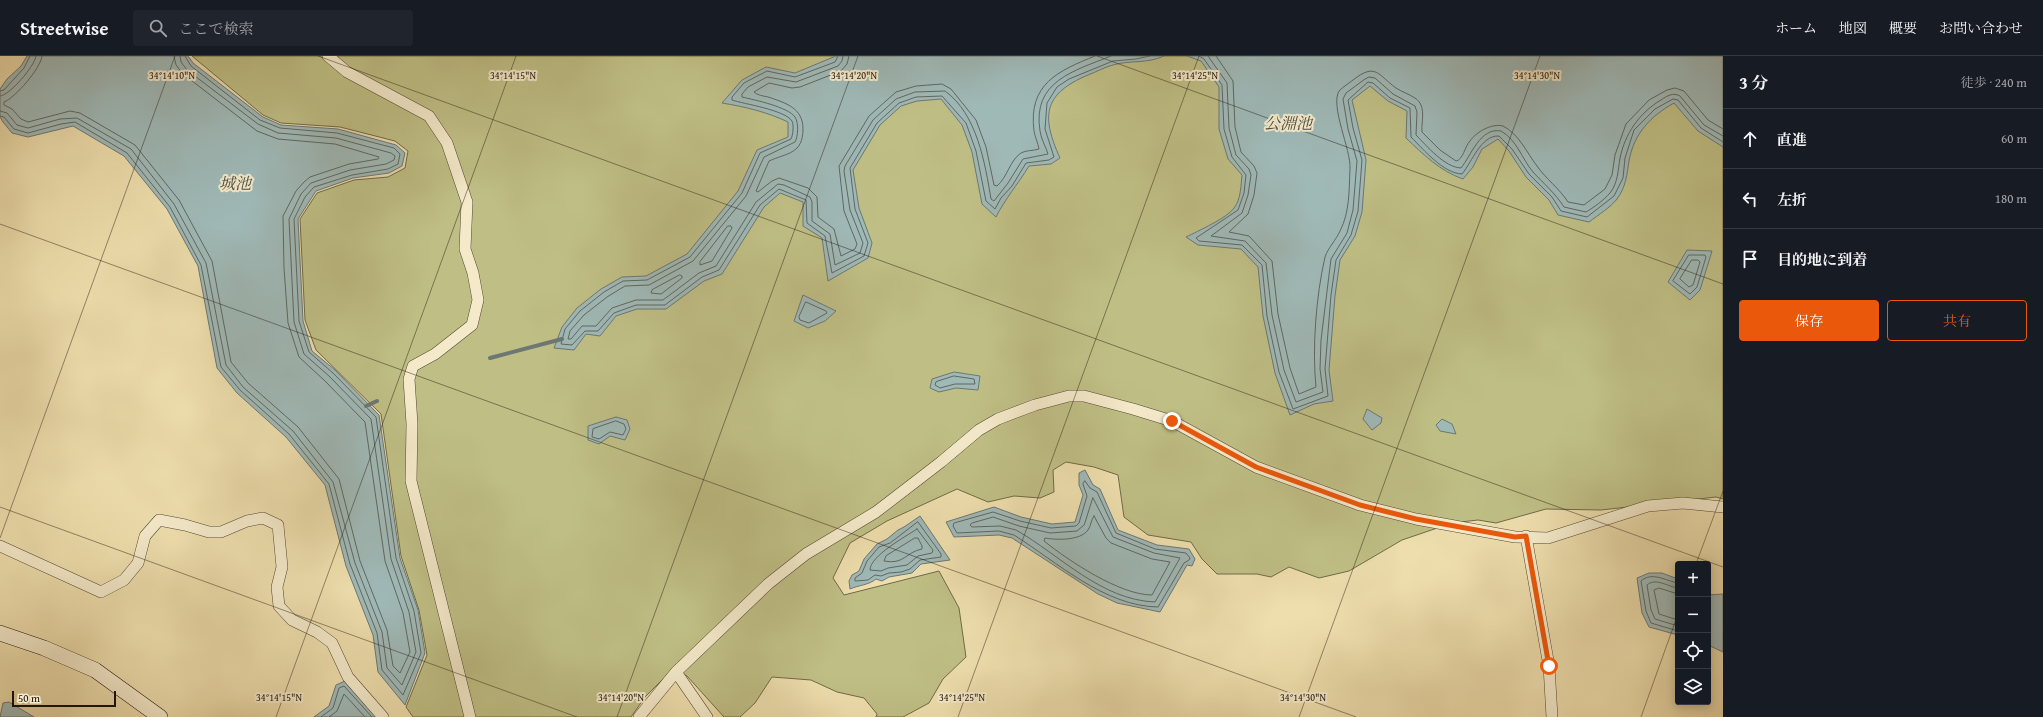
<!DOCTYPE html>
<html lang="ja">
<head>
<meta charset="utf-8">
<style>
	body { margin:0; font-family:"Gentium Book Plus","Noto Serif JP",serif; background:#20242c; color:#f1f3f6 }
	.controls { position:absolute; right:12px; bottom:12px; display:grid; overflow:hidden; border-radius:4px; box-shadow:0 2px 10px #0003 }
	.controls button { width:36px; height:36px; display:grid; place-items:center; padding:0; border:0; border-bottom:1px solid #363941; background:#171b24; color:#f1f3f6; font:20px sans-serif }
	.scale { position:absolute; left:12px; bottom:10px; width:104px; box-sizing:border-box; padding-left:4px; border:2px solid #21150c; border-top:0; font-size:11px; line-height:14px; white-space:nowrap; color:#21150c; -webkit-text-stroke:3px #f4eaca; paint-order:stroke }
	.stop { position:absolute; width:12px; height:12px; margin:-9px; border:3px solid #ea580c; border-radius:50%; background:#fff }
	.stop.end { background:#ea580c; border-color:#fff; box-shadow:0 1px 4px #0008 }
	.list { margin:0; padding:0; list-style:none }
	h2 { display:flex; justify-content:space-between; align-items:center; height:52px; margin:0; padding:0 16px; font-size:17px }
	h2 small { font-size:13px; font-weight:400; color:#9ea1a6 }
	.list li { display:grid; grid-template-columns:26px 1fr auto; gap:12px; align-items:center; box-sizing:border-box; height:60px; padding:0 16px; border-top:1px solid #363941 }
	.list b { display:block; font-size:15px; white-space:nowrap }
	.list em { font-size:13px; font-style:normal; color:#9ea1a6 }
	.actions { display:flex; gap:8px; padding:12px 16px }
	.actions a { flex:1; padding:9px 0; border:1px solid #ea580c; border-radius:4px; text-align:center; font-size:14px; color:#ea580c }
	.actions .main { background:#ea580c; color:#fff }
	.icon { flex:none; width:22px; height:22px; fill:none; stroke:currentColor; stroke-width:2; stroke-linecap:round; stroke-linejoin:round }
	.map { position:relative; flex:none; width:1723px; height:661px; overflow:hidden }
	header { display:flex; align-items:center; gap:24px; box-sizing:border-box; height:56px; padding:0 20px; background:#171b24; border-bottom:1px solid #363941 }
	header strong { font-size:19px }
	nav { display:flex; gap:22px; margin-inline-start:auto; font-size:14px }
	.search { width:280px; height:36px; background:#20242c; display:flex; align-items:center; gap:10px; box-sizing:border-box; padding:0 14px; border-radius:4px; color:#9ea1a6; font-size:15px }
	main { display:flex }
	aside { flex:1; background:#171b24 }
	.map>svg:first-child { display:block }
	.green { fill:#bfbf85; stroke:#706a48 }
	.water { fill:#9fb9b7; stroke:#6d7773 }
	.lines { fill:none; stroke-linecap:round; stroke-linejoin:round }
	.shore { stroke:#606762; stroke-width:1 }
	.stream { stroke:#6d7773; stroke-width:4 }
	.street-casing { stroke:#544734; stroke-width:12 }
	.secondary-casing { stroke:#21150c; stroke-width:16 }
	.street { stroke:#f4eaca; stroke-width:11 }
	.secondary { stroke:#f4eaca; stroke-width:15 }
	.route { stroke:#ea580c; stroke-width:5 }
	.ticks { fill:none; stroke:#21150c; stroke-width:1; stroke-opacity:0.45 }
	.labels { text-anchor:middle; dominant-baseline:central; stroke-width:4; stroke-linejoin:round; paint-order:stroke }
	.water-label { font-size:16px; font-style:italic; fill:#4d4e48; stroke:#f4eaca }
	.ticks-label { font-size:10px; text-anchor:middle; fill:#21150c; stroke:#f4eaca; stroke-width:4; stroke-linejoin:round; paint-order:stroke }
</style>
</head>
<body>
<header>
<strong>Streetwise</strong>
<div class="search"><svg class="icon" aria-label="search" viewBox="0 0 24 24"><circle cx="10" cy="10" r="6"/><path d="M15 15l6 6"/></svg>ここで検索</div>
<nav><a>ホーム</a><a>地図</a><a>概要</a><a>お問い合わせ</a></nav>
</header>
<main>
<div class="map">
<svg width="1723" height="661" viewBox="0 0 1723 661">
	<rect width="100%" height="100%" fill="#eedead"/>
	<filter id="stains"><feTurbulence type="fractalNoise" baseFrequency=".005" numOctaves="4"/><feColorMatrix values="0 0 0 0 .2 0 0 0 0 .09 0 0 0 0 .02 0 0 0 .5 -.17"/></filter>
	<radialGradient id="worn" r=".72"><stop offset=".6" stop-color="#630" stop-opacity="0"/><stop offset="1" stop-color="#630" stop-opacity=".3"/></radialGradient>
	<!-- green -->
	<path class="green" d="M 192,0 L 1723,0 L 1723,443 L 1716,441 L 1601,454 L 1546,453 L 1496,467 L 1478,464 L 1452,467 L 1402,484 L 1349,515 L 1319,522 L 1289,511 L 1271,521 L 1257,518 L 1217,518 L 1202,503 L 1191,486 L 1148,479 L 1124,461 L 1118,419 L 1094,411 L 1066,406 L 1053,414 L 1054,436 L 1040,442 L 1014,440 L 988,446 L 957,433 L 887,465 L 850,487 L 833,522 L 844,539 L 939,515 L 959,552 L 966,601 L 943,623 L 929,647 L 903,661 L 876,661 L 877,658 L 864,642 L 837,636 L 811,624 L 772,621 L 755,647 L 740,661 L 724,661 L 687,620 L 673,613 L 645,641 L 631,661 L 413,661 L 406,651 L 427,599 L 419,554 L 401,500 L 381,358 L 316,294 L 305,264 L 300,163 L 317,137 L 354,124 L 388,121 L 405,112 L 408,95 L 395,85 L 340,71 L 281,67 L 263,59 Z"/>
	<!-- water -->
	<path class="water" d="M 27,0 L 188,0 L 193,7 L 263,61 L 281,69 L 338,73 L 396,89 L 405,97 L 402,110 L 389,117 L 353,122 L 316,135 L 298,163 L 303,265 L 312,295 L 335,314 L 379,359 L 400,502 L 418,554 L 425,597 L 405,649 L 378,616 L 373,579 L 346,510 L 325,429 L 286,381 L 237,337 L 217,312 L 198,210 L 167,153 L 124,100 L 73,70 L 28,81 L 12,77 L 3,66 L 0,61 L 0,33 L 7,23 L 21,10 Z
		M 836,0 L 1164,0 C 1147,8 1129,4 1113,9 C 1105,11 1096,16 1088,19 C 1043,38 1041,60 1060,102 L 1051,108 L 1029,110 C 1018,128 1005,143 996,161 L 982,148 L 972,96 L 962,69 L 941,43 L 917,45 L 901,50 L 880,69 L 853,114 L 859,152 L 872,187 L 868,202 L 828,225 L 822,182 L 803,170 L 803,146 L 780,137 L 764,151 L 722,218 L 704,225 L 666,253 L 637,253 L 616,260 L 600,280 L 586,278 L 574,294 L 554,292 L 562,271 L 577,252 L 601,233 L 622,221 L 646,220 L 687,198 L 738,135 L 757,94 L 788,81 L 788,66 C 767,56 746,51 722,47 L 742,24 L 766,11 L 795,17 Z
		M 1187,0 L 1723,0 L 1723,91 L 1698,75 L 1674,47 C 1651,60 1634,77 1629,105 C 1627,118 1626,131 1617,143 C 1611,151 1598,159 1589,166 L 1558,159 L 1549,144 L 1526,121 L 1509,95 L 1498,83 L 1482,93 L 1473,111 L 1463,123 C 1440,115 1424,99 1406,82 L 1407,55 L 1388,45 L 1370,30 L 1352,44 L 1366,104 L 1362,156 L 1355,180 L 1340,204 L 1335,240 L 1329,314 L 1333,345 L 1314,348 L 1290,359 L 1275,317 L 1263,260 L 1258,211 L 1241,193 L 1198,189 L 1186,181 C 1198,175 1227,162 1234,152 C 1241,144 1241,128 1242,119 L 1228,103 L 1219,73 L 1219,31 L 1201,5 Z
		M 1687,194 L 1712,195 L 1700,234 L 1690,244 L 1668,226 Z
		M 803,239 L 836,255 L 825,265 L 808,272 L 794,265 Z
		M 954,316 L 980,320 L 978,334 L 956,332 L 939,336 L 930,332 L 932,323 Z
		M 1367,353 L 1382,362 L 1381,367 L 1372,374 L 1363,363 Z
		M 616,361 L 627,364 L 630,373 L 625,384 L 610,380 L 599,388 L 588,384 L 588,370 Z
		M 1442,363 L 1452,368 L 1456,378 L 1440,375 L 1436,369 Z
		M 1085,414 L 1093,429 L 1100,433 L 1118,474 L 1157,489 L 1189,493 L 1195,503 L 1192,510 L 1187,509 L 1160,556 L 1117,547 L 1098,538 L 1012,482 L 999,479 L 954,481 L 946,466 L 994,451 L 1021,461 L 1052,468 L 1075,466 L 1083,439 L 1079,429 L 1079,417 Z
		M 920,460 L 950,504 L 921,508 L 912,517 L 889,521 L 882,525 L 876,523 C 869,529 859,529 850,533 L 849,525 L 852,519 L 859,515 L 864,503 L 877,488 L 887,483 L 898,474 L 904,471 Z
		M 1649,517 L 1662,517 L 1678,523 L 1678,579 L 1649,571 L 1642,557 L 1637,522 Z
		M 1723,538 L 1723,596 L 1708,589 L 1708,539 Z
		M 345,625 L 377,661 L 314,661 L 329,650 L 336,629 Z
		M 9,646 L 34,661 L 0,661 L 3,647 Z"/>
	<g class="lines">
		<!-- shore -->
		<path class="shore" d="M 42,0 C 41,12 15,42 4,46 L 4,49 L 12,53 L 21,63 L 28,66 L 70,55 L 80,57 L 135,89 L 179,144 L 212,205 L 231,306 L 248,327 L 298,371 L 339,423 L 360,505 L 387,574 L 393,610 L 400,617 L 410,596 L 403,557 L 385,505 L 365,366 L 325,325 L 299,301 L 288,267 L 284,212 L 283,160 L 296,135 L 304,126 L 310,121 L 349,108 L 378,103 L 379,101 L 335,88 L 278,83 L 257,75 L 183,18 L 176,9 L 174,0
			M 838,0 L 835,6 L 795,21 L 767,15 L 744,27 L 732,41 L 732,44 C 744,48 785,54 792,65 C 794,69 793,79 791,83 L 760,97 L 742,137 L 690,201 L 647,224 L 623,225 L 604,236 L 580,255 L 565,273 L 561,288 L 572,289 L 585,275 L 598,275 L 614,257 L 636,249 L 665,249 L 702,221 L 719,214 L 760,149 L 779,133 L 806,144 L 807,167 L 825,180 L 832,217 L 864,200 L 868,187 L 855,153 L 850,112 L 877,67 L 899,47 L 916,41 L 942,40 L 966,67 L 976,95 L 986,145 L 995,153 L 1001,142 L 1012,130 L 1026,107 L 1049,104 L 1054,101 L 1045,73 L 1047,47 L 1057,31 L 1069,23 L 1113,5 L 1136,3 L 1150,0
			M 843,0 L 842,5 L 838,10 L 796,26 L 767,21 L 748,31 L 742,38 L 742,41 C 755,44 788,51 795,61 C 799,67 798,81 795,86 L 764,101 L 746,140 L 693,205 L 649,229 L 625,230 L 607,241 L 584,259 L 570,275 L 568,283 L 571,283 L 582,270 L 596,270 L 612,252 L 636,244 L 663,244 L 699,217 L 716,210 L 756,146 L 778,128 L 784,129 L 810,141 L 812,146 L 812,165 L 830,178 L 835,209 L 860,197 L 863,187 L 850,154 L 844,115 L 845,110 L 873,64 L 896,43 L 915,36 L 945,35 C 977,58 985,107 991,143 L 994,145 L 1008,127 L 1023,103 L 1048,98 C 1046,91 1041,83 1040,75 C 1032,25 1074,15 1111,0
			M 849,0 L 847,8 L 841,15 L 800,31 L 792,32 L 769,27 L 754,36 C 757,39 763,40 768,41 C 786,47 803,52 803,73 C 803,98 787,97 769,105 L 756,135 L 758,136 L 772,125 L 779,122 L 808,132 L 817,141 L 818,161 L 834,173 L 841,200 L 855,193 L 857,188 L 844,155 L 839,110 L 869,60 L 896,36 L 916,30 L 942,28 L 951,33 L 976,64 L 986,91 L 994,129 L 997,130 C 1007,122 1010,104 1021,97 C 1026,94 1033,95 1039,93 C 1038,87 1035,81 1034,75 C 1028,28 1058,15 1095,0
			M 1199,0 L 1204,3 L 1222,29 L 1224,73 L 1232,101 L 1246,119 L 1244,137 L 1238,154 L 1196,182 L 1199,185 L 1242,189 L 1262,209 L 1267,260 L 1279,316 L 1293,353 L 1328,340 L 1325,313 L 1331,239 L 1336,204 L 1351,179 L 1358,155 L 1362,104 L 1353,72 L 1348,44 L 1368,26 L 1373,27 L 1390,42 L 1410,52 L 1411,81 C 1424,94 1443,117 1462,118 C 1472,106 1481,79 1499,80 L 1512,93 L 1529,118 L 1552,141 L 1561,155 L 1587,161 L 1614,140 L 1623,122 L 1625,102 L 1634,74 L 1655,53 L 1673,43 L 1678,44 L 1701,72 L 1723,86
			M 1208,0 L 1227,27 L 1229,72 L 1236,99 L 1249,113 L 1251,119 L 1248,139 L 1242,157 L 1211,180 L 1245,185 L 1266,207 L 1272,259 L 1284,314 L 1296,346 L 1323,336 L 1320,313 L 1321,284 L 1331,203 L 1347,177 L 1353,154 L 1357,105 L 1348,73 L 1343,43 L 1346,37 L 1365,23 L 1369,21 L 1375,22 L 1393,38 L 1415,50 L 1417,56 L 1416,79 C 1427,90 1444,111 1461,112 C 1471,100 1480,71 1501,75 C 1517,84 1522,103 1533,116 C 1544,128 1555,137 1564,151 L 1586,156 C 1593,152 1604,144 1610,137 C 1618,127 1618,114 1620,102 C 1625,78 1639,57 1661,44 C 1667,40 1673,36 1680,40 L 1704,69 L 1723,80
			M 1216,0 L 1233,25 L 1235,71 L 1241,96 L 1254,110 L 1257,117 L 1254,139 L 1248,158 L 1229,176 L 1249,180 L 1272,205 L 1278,258 L 1290,312 L 1299,338 L 1316,331 C 1312,293 1316,240 1325,201 C 1328,192 1336,184 1340,175 C 1350,156 1349,133 1350,112 C 1351,94 1330,50 1339,35 C 1343,31 1349,27 1353,24 C 1376,6 1378,19 1396,32 C 1402,36 1409,38 1415,42 C 1427,50 1421,65 1422,76 L 1440,94 L 1456,105 C 1463,104 1465,90 1470,85 C 1476,76 1492,67 1503,70 C 1519,78 1527,97 1537,110 C 1546,123 1559,132 1568,146 L 1584,149 L 1605,133 L 1612,119 L 1615,99 L 1626,68 L 1649,44 L 1667,34 L 1675,32 L 1684,35 L 1708,64 L 1723,73
			M 0,35 L 4,34 L 24,12 L 30,0
			M 0,40 C 9,40 35,10 36,0
			M 0,55 L 7,57 L 17,69 L 28,72 L 60,63 L 77,62 L 131,93 L 174,148 L 206,207 L 226,309 L 243,331 L 293,375 L 333,426 L 355,507 L 382,576 L 387,612 L 402,629 L 416,596 L 409,556 L 391,503 L 371,363 L 329,320 L 304,298 L 294,266 L 289,163 L 301,138 L 311,127 L 350,114 L 386,108 L 394,104 L 395,100 L 391,97 L 336,82 L 278,77 L 258,68 L 187,14 L 181,6 L 180,0
			M 0,60 L 4,61 L 14,73 L 28,77 L 61,68 L 75,66 L 127,97 L 170,151 L 201,209 L 221,311 L 240,334 L 289,378 L 329,428 L 350,508 L 377,577 L 382,614 L 403,639 L 421,597 L 414,555 L 396,502 L 376,361 L 333,317 L 309,296 L 299,265 L 294,163 L 305,141 L 314,131 L 352,119 L 388,113 L 398,108 L 400,98 L 394,92 L 337,77 L 280,72 L 260,64 L 191,10 L 185,0
			M 728,170 L 731,170 L 732,172 L 712,205 L 700,209 L 700,206 Z
			M 1689,199 L 1705,199 L 1706,201 L 1697,231 L 1690,238 L 1673,225 Z
			M 1692,204 L 1698,204 L 1700,206 L 1693,229 L 1689,231 L 1680,223 Z
			M 680,219 L 682,220 L 682,222 L 661,238 L 651,237 L 652,234 Z
			M 806,246 L 826,255 L 827,257 L 809,267 L 800,264 L 799,261 Z
			M 954,320 L 974,323 L 975,328 L 955,328 L 940,332 L 935,329 L 936,326 Z
			M 616,365 L 624,368 L 626,373 L 623,379 L 610,376 L 599,383 L 592,381 L 593,373 Z
			M 1085,425 L 1090,432 L 1097,436 L 1116,477 L 1155,493 L 1186,497 L 1190,502 L 1189,504 L 1184,507 L 1158,551 C 1104,550 1057,506 1014,479 L 999,475 L 957,477 L 953,470 L 954,467 L 993,456 L 1020,465 L 1051,472 L 1076,470 L 1079,467 L 1087,440 L 1083,428 Z
			M 1093,442 L 1113,481 L 1154,497 L 1180,502 L 1155,546 C 1101,544 1060,499 1016,474 L 1000,470 L 972,471 L 970,469 L 972,467 L 993,461 L 1019,470 L 1050,477 L 1077,475 L 1084,469 Z
			M 1094,460 L 1106,482 L 1111,487 L 1152,503 L 1170,506 L 1152,539 C 1120,539 1069,505 1044,485 L 1045,482 C 1056,484 1080,485 1088,474 C 1091,470 1091,464 1094,460 Z
			M 918,466 L 941,498 L 941,501 L 920,504 L 910,513 L 901,516 L 889,517 L 881,520 L 875,519 L 868,524 L 855,525 L 855,522 L 862,517 L 867,505 L 879,491 L 890,487 Z
			M 917,473 L 933,494 L 932,497 L 918,500 L 907,509 L 888,512 L 881,515 L 870,514 C 870,500 905,481 917,473 Z
			M 915,482 L 918,482 L 922,490 L 922,493 C 906,496 904,509 884,505 L 886,500 Z
			M 1678,527 C 1666,525 1652,515 1641,525 L 1646,555 L 1651,567 L 1678,575
			M 1678,532 C 1668,531 1656,521 1647,529 L 1651,554 L 1655,563 L 1678,570
			M 1678,538 L 1659,532 L 1654,534 L 1659,558 L 1678,564
			M 321,661 L 333,652 L 339,632 L 344,630 L 372,661
			M 329,661 L 337,655 L 344,638 L 365,661"/>
		<!-- stream -->
		<path class="stream" d="M 490,302 L 562,283
			M 366,350 L 377,345"/>
		<defs>
			<path id="street" d="M 328,0 L 347,16 L 429,60 L 447,87 L 467,146 L 465,193 L 473,217 L 478,244 L 472,269 L 435,298 L 413,310 L 409,323 L 412,368 L 411,425 L 470,661
				M 1526,480 L 1549,610 L 1552,661
				M 0,490 L 101,536 L 124,524 L 138,507 L 145,480 L 159,464 L 185,469 L 209,476 L 221,476 L 247,465 L 263,462 L 278,469 L 282,511 L 277,531 L 279,550 L 292,564 L 317,576 L 332,587 L 348,621 L 383,661
				M 676,616 L 707,661
				M 639,661 L 676,616 L 768,528 L 806,498 L 876,456 L 941,406 L 979,374 L 998,363 L 1035,349 L 1069,340 L 1084,340 L 1133,353 L 1172,365 L 1256,411 L 1360,449 L 1416,463 L 1515,481 L 1548,482 L 1648,450 L 1683,447 L 1723,451"/>
			<path id="secondary" d="M 0,577 L 44,592 L 95,614 L 160,661"/>
		</defs>
		<!-- street casing -->
		<use href="#street" class="street-casing"/>
		<!-- secondary casing -->
		<use href="#secondary" class="secondary-casing"/>
		<!-- street -->
		<use href="#street" class="street"/>
		<!-- secondary -->
		<use href="#secondary" class="secondary"/>
	</g>
	<g class="lines">
		<!-- route -->
		<path class="route" d="M 1172,365 L 1256,411 L 1360,449 L 1416,463 L 1515,481 L 1526,480 L 1549,610"/>
	</g>
	<!-- ticks -->
	<path class="ticks" d="M 318,0 L 1723,511M 1097,0 L 1723,228M 0,168 L 1356,661M 0,451 L 577,661M 0,482 L 175,0M 1696,508 L 1723,435M 276,661 L 516,0M 617,661 L 858,0M 958,661 L 1199,0M 1299,661 L 1540,0M 1641,661 L 1678,558"/>
	<g class="labels">
		<!-- water labels -->
		<g class="water-label">
			<text x="1288" y="67">公淵池</text>
			<text x="235" y="127">城池</text>
		</g>
	</g>
	<g class="ticks-label">
		<text x="172" y="23">34°14'10"N</text>
		<text x="513" y="23">34°14'15"N</text>
		<text x="1195" y="23">34°14'25"N</text>
		<text x="1537" y="23">34°14'30"N</text>
		<text x="854" y="23">34°14'20"N</text>
		<text x="279" y="645">34°14'15"N</text>
		<text x="621" y="645">34°14'20"N</text>
		<text x="962" y="645">34°14'25"N</text>
		<text x="1303" y="645">34°14'30"N</text>
	</g>
	<rect width="100%" height="100%" filter="url(#stains)"/>
	<rect width="100%" height="100%" fill="url(#worn)"/>
</svg>
<div class="controls">
<button>+</button>
<button>−</button>
<button><svg class="icon" aria-label="locate" viewBox="0 0 24 24"><circle cx="12" cy="12" r="6"/><path d="M12 2v4M12 18v4M2 12h4M18 12h4"/></svg></button>
<button><svg class="icon" aria-label="layers" viewBox="0 0 24 24"><path d="M12 4l9 5-9 5-9-5zM3 14l9 5 9-5"/></svg></button>
</div>
<div class="scale">50 m</div>
<div class="stop" style="left:1549px;top:610px"></div>
<div class="stop end" style="left:1172px;top:365px"></div>
</div>
<aside>
<h2>3 分<small>徒歩 · 240 m</small></h2>
<ul class="list">
<li><svg class="icon" aria-label="ahead" viewBox="0 0 24 24"><path d="M12 20V5M6 11l6-6 6 6"/></svg><div><b>直進</b></div><em>60 m</em></li>
<li><svg class="icon" aria-label="left" viewBox="0 0 24 24"><path d="M17 20v-9H6M10 6l-5 5 5 5"/></svg><div><b>左折</b></div><em>180 m</em></li>
<li><svg class="icon" aria-label="arrive" viewBox="0 0 24 24"><path d="M6 21V4h12l-3 4 3 4H6"/></svg><div><b>目的地に到着</b></div></li>
</ul>
<div class="actions"><a class="main">保存</a><a>共有</a></div>
</aside>
</main>
</body>
</html>
